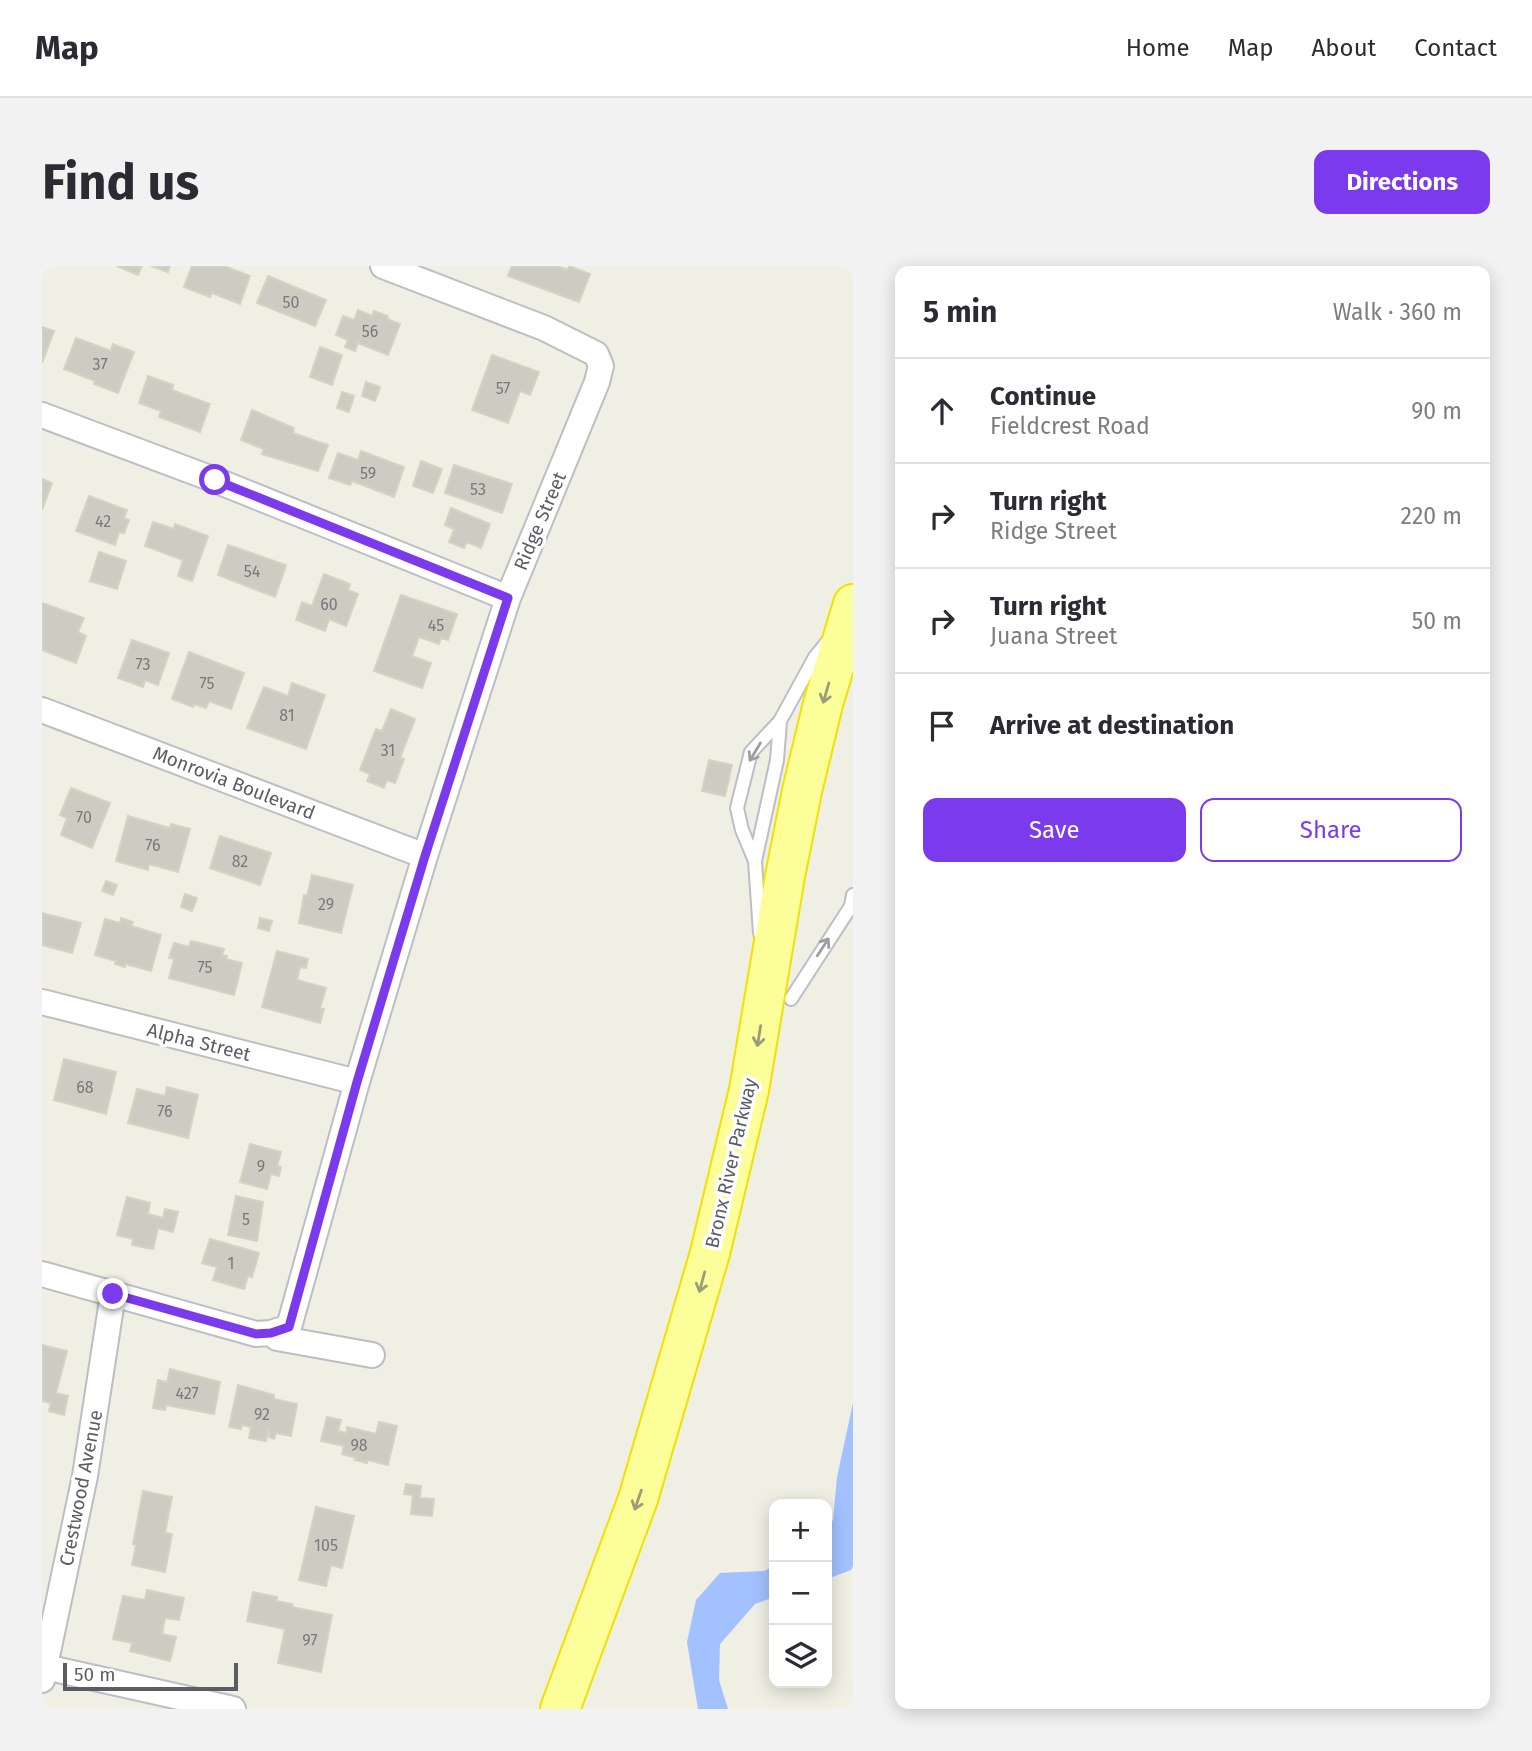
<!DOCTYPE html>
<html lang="en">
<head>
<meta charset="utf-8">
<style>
	body { margin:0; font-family:"Fira Sans",sans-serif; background:#f2f2f3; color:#2b2b33 }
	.controls { position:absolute; right:21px; bottom:21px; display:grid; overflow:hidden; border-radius:14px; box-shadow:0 4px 18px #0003 }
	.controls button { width:63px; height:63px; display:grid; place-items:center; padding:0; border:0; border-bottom:2px solid #e1e1e2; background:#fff; color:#2b2b33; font:35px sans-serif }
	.scale { position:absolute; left:21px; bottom:18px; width:175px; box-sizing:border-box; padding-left:7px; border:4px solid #5b5d65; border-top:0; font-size:19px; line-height:24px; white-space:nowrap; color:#5b5d65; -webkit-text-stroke:5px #fff; paint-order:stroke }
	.stop { position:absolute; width:21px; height:21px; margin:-16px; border:5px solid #7c3aed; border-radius:50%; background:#fff }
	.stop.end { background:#7c3aed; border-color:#fff; box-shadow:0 2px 7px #0008 }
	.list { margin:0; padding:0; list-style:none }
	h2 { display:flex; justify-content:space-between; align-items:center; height:91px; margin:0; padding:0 28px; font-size:30px }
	h2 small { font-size:23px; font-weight:400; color:#7c7c81 }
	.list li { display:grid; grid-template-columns:46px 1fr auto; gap:21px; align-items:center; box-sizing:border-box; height:105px; padding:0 28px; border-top:2px solid #e1e1e2 }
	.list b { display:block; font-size:26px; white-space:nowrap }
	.list p { margin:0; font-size:23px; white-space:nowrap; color:#7c7c81 }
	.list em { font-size:23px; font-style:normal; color:#7c7c81 }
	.actions { display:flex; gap:14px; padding:21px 28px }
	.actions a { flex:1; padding:16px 0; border:2px solid #7c3aed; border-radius:14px; text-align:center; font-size:24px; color:#7c3aed }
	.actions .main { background:#7c3aed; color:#fff }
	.icon { flex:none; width:38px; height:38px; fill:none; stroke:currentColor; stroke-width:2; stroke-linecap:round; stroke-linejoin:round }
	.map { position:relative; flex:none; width:811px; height:1443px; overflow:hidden; border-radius:14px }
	header { display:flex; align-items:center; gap:42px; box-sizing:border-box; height:98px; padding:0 35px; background:#fff; border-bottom:2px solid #e1e1e2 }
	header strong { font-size:33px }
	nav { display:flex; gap:38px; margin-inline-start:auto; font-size:24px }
	.intro { display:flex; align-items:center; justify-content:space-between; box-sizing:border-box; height:168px; padding:0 42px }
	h1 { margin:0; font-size:49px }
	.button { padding:18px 32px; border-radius:14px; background:#7c3aed; color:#fff; font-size:24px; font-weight:700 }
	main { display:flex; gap:42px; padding:0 42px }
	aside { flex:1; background:#fff; border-radius:14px; box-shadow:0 4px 18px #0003 }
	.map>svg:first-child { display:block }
	.water { fill:#a3c1ff }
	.building { fill:#cdccc2; stroke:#d5d3c0; stroke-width:2 }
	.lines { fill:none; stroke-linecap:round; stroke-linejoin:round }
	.service-casing { stroke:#bdbec5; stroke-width:16 }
	.minor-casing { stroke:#bdbec5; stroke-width:28 }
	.trunk-casing { stroke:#f2e100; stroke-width:42 }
	.service { stroke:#fff; stroke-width:12 }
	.minor { stroke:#fff; stroke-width:24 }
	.trunk { stroke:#fcfe99; stroke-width:38 }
	.oneway { stroke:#9b9d7a }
	.oneway2 { stroke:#9d9ea3 }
	.route { stroke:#7c3aed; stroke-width:9 }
	.labels { text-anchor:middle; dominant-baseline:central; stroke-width:7; stroke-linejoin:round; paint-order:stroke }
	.number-label { font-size:16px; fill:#78797c }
	.street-label { font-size:19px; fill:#5b5d65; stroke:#fff }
</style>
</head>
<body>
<header>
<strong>Map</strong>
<nav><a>Home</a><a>Map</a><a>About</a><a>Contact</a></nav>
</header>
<div class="intro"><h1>Find us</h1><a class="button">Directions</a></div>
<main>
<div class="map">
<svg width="811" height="1443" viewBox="0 0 811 1443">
	<rect width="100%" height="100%" fill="#efefe3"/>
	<!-- water -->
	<path class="water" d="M 811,1137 L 811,1300 L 809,1304 L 785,1313 L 785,1261 L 791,1254 L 795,1211 Z
		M 732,1300 L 732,1331 L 713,1338 L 678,1378 L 677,1414 L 686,1443 L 656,1443 L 645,1376 L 654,1334 L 678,1307 L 722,1305 Z"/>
	<!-- building -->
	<path class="building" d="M 75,0 L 100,0 L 96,9 Z
		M 109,0 L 128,0 L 126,6 Z
		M 150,0 L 182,0 L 208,10 L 198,38 L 170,27 L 168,31 L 142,21 Z
		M 470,0 L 515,0 L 526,4 L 527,0 L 548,8 L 537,36 L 466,10 Z
		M 226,10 L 284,34 L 273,60 L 215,37 Z
		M 316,44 L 330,50 L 332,45 L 346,50 L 345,53 L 358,58 L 346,89 L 316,77 L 313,85 L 303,81 L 306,74 L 294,69 L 301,50 L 312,54 Z
		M 0,61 L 12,65 L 0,97 Z
		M 34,72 L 69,85 L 71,78 L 92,86 L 76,127 L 52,118 L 53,115 L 22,103 Z
		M 278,81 L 300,89 L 290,119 L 268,111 Z
		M 450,89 L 497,106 L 488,129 L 478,125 L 466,157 L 430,144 Z
		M 106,110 L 131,119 L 130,124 L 168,138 L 158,166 L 117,151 L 119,145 L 97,137 Z
		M 324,116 L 338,121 L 333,135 L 320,130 Z
		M 300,126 L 312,130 L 307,146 L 295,142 Z
		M 210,144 L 252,162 L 251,167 L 286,179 L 276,205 L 220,188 L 222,183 L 199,174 Z
		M 319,185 L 362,201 L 352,231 L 310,215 L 308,219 L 287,212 L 296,187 L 316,194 Z
		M 379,195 L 400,203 L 391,227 L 371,220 Z
		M 412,199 L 470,218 L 460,247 L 403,227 Z
		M 0,213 L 10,217 L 0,244 Z
		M 47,230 L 85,244 L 82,252 L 87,254 L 82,267 L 77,266 L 73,279 L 34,265 Z
		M 409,242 L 448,258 L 439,282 L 425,276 L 422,282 L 407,276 L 412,263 L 403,259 Z
		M 111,256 L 132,263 L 133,258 L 166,270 L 150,315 L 136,310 L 141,294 L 103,280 Z
		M 186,279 L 244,299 L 233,331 L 176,309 Z
		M 57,286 L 84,295 L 75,323 L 48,315 Z
		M 282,308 L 308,318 L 306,324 L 316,328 L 304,360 L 287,353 L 283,365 L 254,354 L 260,336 L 270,340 Z
		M 359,329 L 415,348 L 406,374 L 399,372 L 397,378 L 377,371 L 370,390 L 389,397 L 380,422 L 332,405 Z
		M 0,337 L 42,352 L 36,366 L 44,370 L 34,397 L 0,384 Z
		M 90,374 L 127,387 L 116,419 L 103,414 L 101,421 L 76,412 Z
		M 147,386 L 202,407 L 189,443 L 167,435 L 164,442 L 152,438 L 151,441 L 130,433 Z
		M 250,417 L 283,429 L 264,483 L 205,462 L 222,421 L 246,430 Z
		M 349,443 L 373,453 L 358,492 L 362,493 L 353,517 L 345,514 L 342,522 L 325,515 L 328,508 L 318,504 L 334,463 L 340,465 Z
		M 667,494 L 690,499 L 683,530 L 660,525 Z
		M 29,522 L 68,537 L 50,582 L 19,569 L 25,552 L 18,549 Z
		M 86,550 L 128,562 L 129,558 L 148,563 L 136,606 L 107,598 L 106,604 L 74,595 Z
		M 178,570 L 229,587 L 218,619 L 168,602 Z
		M 270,609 L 311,619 L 299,667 L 257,657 L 262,629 L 265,630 Z
		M 64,615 L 75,619 L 71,629 L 60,625 Z
		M 143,628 L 155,632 L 150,645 L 139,641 Z
		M 0,647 L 39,657 L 30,687 L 0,679 Z
		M 79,652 L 91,656 L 89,660 L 119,669 L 109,705 L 84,698 L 83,701 L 73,698 L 74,695 L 53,689 L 63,653 L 78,657 Z
		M 218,652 L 230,655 L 227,665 L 216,662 Z
		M 149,675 L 182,683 L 180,689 L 185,690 L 184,693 L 200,697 L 192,729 L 127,712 L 132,693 L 127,692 L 132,677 L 147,681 Z
		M 235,685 L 266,693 L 264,702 L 258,701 L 255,714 L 284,722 L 278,742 L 282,743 L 278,757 L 220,741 Z
		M 22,793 L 74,806 L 64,848 L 12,834 Z
		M 125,821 L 156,829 L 146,872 L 86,857 L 95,823 L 123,830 Z
		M 208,878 L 239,886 L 235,900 L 239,901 L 237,910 L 229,908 L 225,923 L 198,916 Z
		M 194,930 L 221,936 L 215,975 L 186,969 Z
		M 85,931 L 108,937 L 106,948 L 121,952 L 123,943 L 136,946 L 131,966 L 116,962 L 111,983 L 90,979 L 91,973 L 75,969 Z
		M 168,973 L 217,987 L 210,1011 L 206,1010 L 202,1023 L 171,1014 L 175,1001 L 160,997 Z
		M 0,1079 L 25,1085 L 14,1127 L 26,1130 L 22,1149 L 7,1145 L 9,1137 L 0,1135 Z
		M 128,1103 L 178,1116 L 172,1148 L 124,1139 L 123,1144 L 111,1142 L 116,1114 L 125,1116 Z
		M 196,1119 L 232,1129 L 232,1133 L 255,1138 L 249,1170 L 234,1167 L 232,1173 L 227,1171 L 228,1165 L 226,1164 L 224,1175 L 207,1172 L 209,1161 L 200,1159 L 199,1163 L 187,1161 Z
		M 285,1151 L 299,1154 L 296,1165 L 304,1167 L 305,1161 L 334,1168 L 337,1156 L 355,1160 L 346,1199 L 326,1194 L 325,1197 L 313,1194 L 314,1192 L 300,1188 L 302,1180 L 279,1175 Z
		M 364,1218 L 379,1220 L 378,1232 L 392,1233 L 390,1250 L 369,1248 L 371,1229 L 362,1228 Z
		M 101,1225 L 130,1231 L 123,1267 L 130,1268 L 123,1306 L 90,1299 L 94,1279 L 91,1278 Z
		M 274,1241 L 312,1250 L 300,1302 L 289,1299 L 284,1320 L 257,1314 Z
		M 105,1324 L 142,1332 L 137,1354 L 123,1352 L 120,1368 L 134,1371 L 128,1395 L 88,1385 L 90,1377 L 71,1373 L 81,1330 L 103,1334 Z
		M 211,1326 L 235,1331 L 234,1335 L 250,1338 L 250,1341 L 290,1349 L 279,1406 L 236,1397 L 243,1363 L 205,1355 Z"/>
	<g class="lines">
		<defs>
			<path id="service" d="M 713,595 L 735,494 L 738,455
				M 718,667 L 713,595 L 700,564 L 695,542 L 709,486 L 738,455 L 773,391 L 786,375
				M 749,733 L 809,640 L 811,629"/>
			<path id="minor" d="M 0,149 L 173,214 L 466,332
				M 0,444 L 383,590
				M 0,736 L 315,816
				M 0,1008 L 214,1068 L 229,1067 L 235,1072 L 330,1089
				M 229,1067 L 247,1061 L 315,816 L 383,590 L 466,332 L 555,116 L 559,100 L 554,88 L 502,62 L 341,0
				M 3,1401 L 191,1443
				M 0,1414 L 43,1210 L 71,1028"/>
			<path id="trunk" d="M 518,1443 L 596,1233 L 668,987 L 707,824 L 743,610 L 760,525 L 781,438 L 811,338"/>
		</defs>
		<!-- service casing -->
		<use href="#service" class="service-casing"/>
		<!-- minor casing -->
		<use href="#minor" class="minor-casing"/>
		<!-- trunk casing -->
		<use href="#trunk" class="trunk-casing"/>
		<!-- service -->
		<use href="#service" class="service"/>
		<!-- minor -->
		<use href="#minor" class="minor"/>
		<!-- trunk -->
		<use href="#trunk" class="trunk"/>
	</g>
	<!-- one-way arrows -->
	<defs><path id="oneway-shaft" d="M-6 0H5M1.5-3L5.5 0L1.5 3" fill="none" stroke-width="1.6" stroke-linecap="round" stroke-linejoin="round" transform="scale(1.75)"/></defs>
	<g class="oneway">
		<use href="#oneway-shaft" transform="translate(784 427) rotate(106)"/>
		<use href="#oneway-shaft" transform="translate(717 770) rotate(99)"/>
		<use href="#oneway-shaft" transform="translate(660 1016) rotate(105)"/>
		<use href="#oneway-shaft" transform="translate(596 1234) rotate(109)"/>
	</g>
	<g class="oneway2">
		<use href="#oneway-shaft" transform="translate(713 486) rotate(121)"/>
		<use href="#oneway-shaft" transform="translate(781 681) rotate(-57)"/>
	</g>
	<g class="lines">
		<!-- route -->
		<path class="route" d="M 71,1028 L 214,1068 L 229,1067 L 247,1061 L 315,816 L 383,590 L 466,332 L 173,214"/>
	</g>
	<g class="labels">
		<!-- number labels -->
		<g class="number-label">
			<text x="249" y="36">50</text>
			<text x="328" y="65">56</text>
			<text x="58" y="98">37</text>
			<text x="461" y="122">57</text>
			<text x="326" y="207">59</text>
			<text x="436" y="223">53</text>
			<text x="61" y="255">42</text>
			<text x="210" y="305">54</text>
			<text x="287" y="338">60</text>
			<text x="394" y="359">45</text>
			<text x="101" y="398">73</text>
			<text x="165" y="417">75</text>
			<text x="245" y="449">81</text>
			<text x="346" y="484">31</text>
			<text x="42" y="551">70</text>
			<text x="111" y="579">76</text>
			<text x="198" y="595">82</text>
			<text x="284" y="638">29</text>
			<text x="163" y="701">75</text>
			<text x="43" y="821">68</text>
			<text x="123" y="845">76</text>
			<text x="219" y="900">9</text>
			<text x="204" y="953">5</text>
			<text x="189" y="997">1</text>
			<text x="145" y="1127">427</text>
			<text x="220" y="1148">92</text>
			<text x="317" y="1179">98</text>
			<text x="284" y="1279">105</text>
			<text x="268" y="1374">97</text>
		</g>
		<!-- street labels -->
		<g class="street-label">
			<text transform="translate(498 255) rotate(-67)">Ridge Street</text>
			<text transform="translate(192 517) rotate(21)">Monrovia Boulevard</text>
			<text transform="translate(157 776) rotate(14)">Alpha Street</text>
			<text transform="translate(689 897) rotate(-77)">Bronx River Parkway</text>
			<text transform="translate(39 1222) rotate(-79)">Crestwood Avenue</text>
		</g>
	</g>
</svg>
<div class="controls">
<button>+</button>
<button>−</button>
<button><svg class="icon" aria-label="layers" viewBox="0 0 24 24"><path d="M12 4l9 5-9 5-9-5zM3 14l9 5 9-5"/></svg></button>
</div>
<div class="scale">50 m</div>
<div class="stop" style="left:173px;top:214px"></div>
<div class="stop end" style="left:71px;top:1028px"></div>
</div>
<aside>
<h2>5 min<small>Walk · 360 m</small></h2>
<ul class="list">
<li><svg class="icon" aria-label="ahead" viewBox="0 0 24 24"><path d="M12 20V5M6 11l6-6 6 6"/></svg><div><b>Continue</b><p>Fieldcrest Road</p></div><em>90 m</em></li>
<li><svg class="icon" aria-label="right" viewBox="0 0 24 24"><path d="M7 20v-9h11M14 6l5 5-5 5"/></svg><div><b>Turn right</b><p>Ridge Street</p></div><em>220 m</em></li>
<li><svg class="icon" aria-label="right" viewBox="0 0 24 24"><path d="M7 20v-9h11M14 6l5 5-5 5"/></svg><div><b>Turn right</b><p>Juana Street</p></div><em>50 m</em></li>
<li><svg class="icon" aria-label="arrive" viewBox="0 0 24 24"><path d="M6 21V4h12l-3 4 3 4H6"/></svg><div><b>Arrive at destination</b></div></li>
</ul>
<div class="actions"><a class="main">Save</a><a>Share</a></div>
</aside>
</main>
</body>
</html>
